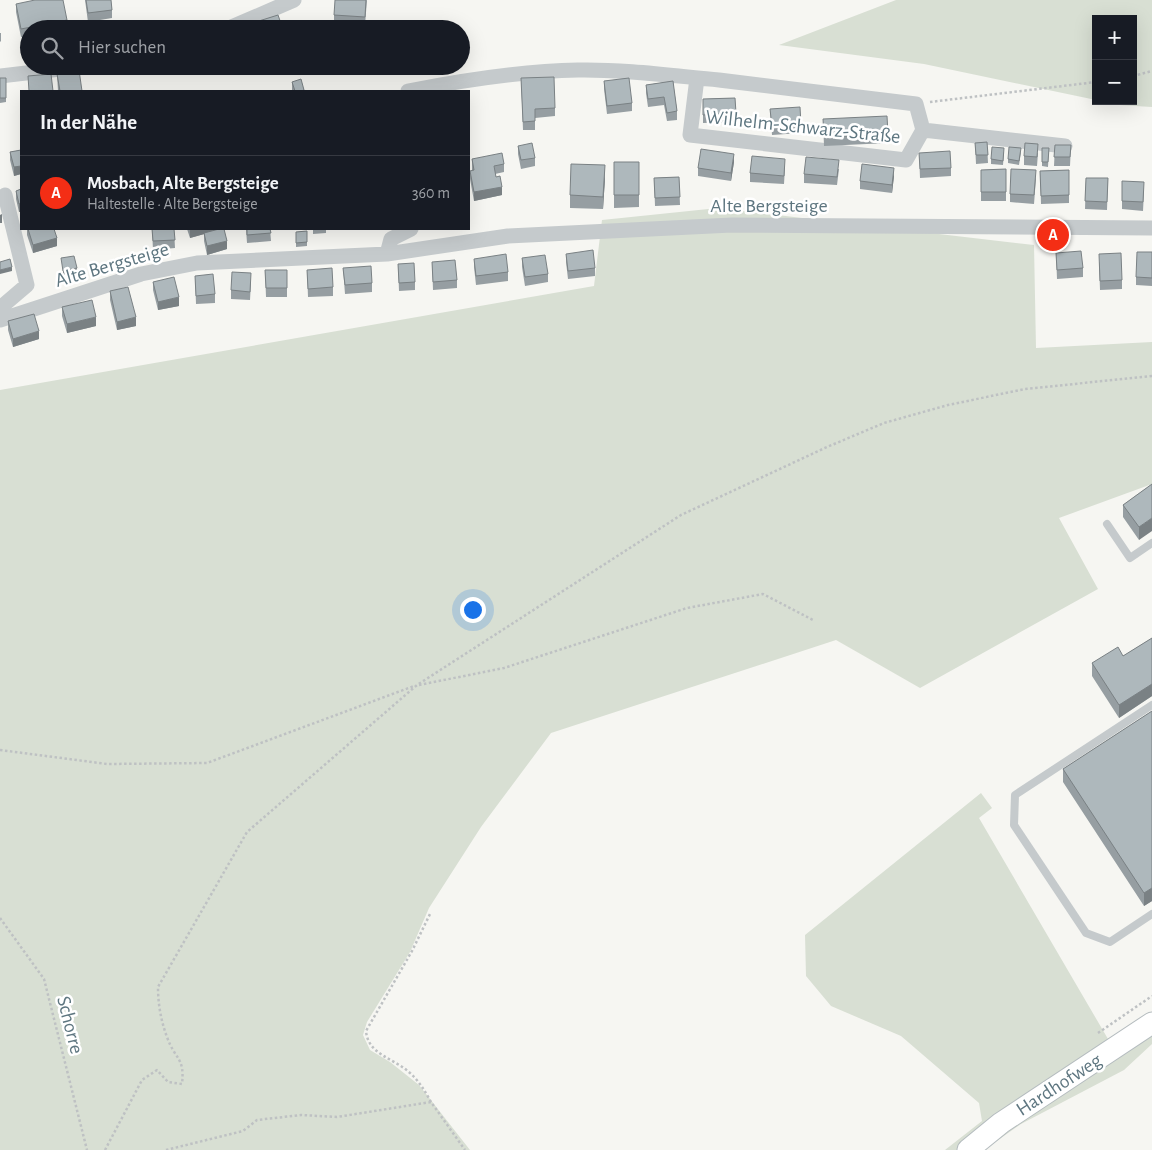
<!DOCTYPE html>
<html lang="de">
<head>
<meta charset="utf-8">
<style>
	body { margin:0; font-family:"Alegreya Sans",sans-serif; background:#20242c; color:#f1f3f6 }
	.controls { position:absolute; right:15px; top:15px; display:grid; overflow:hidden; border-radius:0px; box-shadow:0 5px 20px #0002 }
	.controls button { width:45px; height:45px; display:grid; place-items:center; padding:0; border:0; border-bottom:1px solid #363941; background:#171b24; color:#f1f3f6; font:25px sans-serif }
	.you { position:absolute; left:472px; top:609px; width:18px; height:18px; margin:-12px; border:4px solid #fff; border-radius:50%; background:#1a73e8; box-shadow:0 0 0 8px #1a73e833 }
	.badge { display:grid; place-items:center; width:32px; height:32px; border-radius:50%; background:#f42e15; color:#fff; font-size:16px; font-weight:700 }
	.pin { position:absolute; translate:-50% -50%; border:2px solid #fff; box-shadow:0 1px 5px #0006 }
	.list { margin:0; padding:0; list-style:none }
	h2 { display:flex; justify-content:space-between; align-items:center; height:65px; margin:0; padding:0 20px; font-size:21px }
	h2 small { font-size:16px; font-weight:400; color:#9ea1a6 }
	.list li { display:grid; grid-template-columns:32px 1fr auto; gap:15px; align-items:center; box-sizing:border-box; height:75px; padding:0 20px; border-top:1px solid #363941 }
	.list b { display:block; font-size:19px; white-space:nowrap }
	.list p { margin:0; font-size:16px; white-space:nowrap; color:#9ea1a6 }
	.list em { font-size:16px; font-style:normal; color:#9ea1a6 }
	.icon { flex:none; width:28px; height:28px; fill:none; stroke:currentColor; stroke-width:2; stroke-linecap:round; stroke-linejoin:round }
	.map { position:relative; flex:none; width:1152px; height:1150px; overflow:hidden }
	.search { position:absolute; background:#171b24; box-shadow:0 5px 20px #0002; left:20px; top:20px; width:450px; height:55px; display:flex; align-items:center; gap:12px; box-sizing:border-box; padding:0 18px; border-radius:28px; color:#9ea1a6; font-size:19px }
	.panel { position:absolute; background:#171b24; box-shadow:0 5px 20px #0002; left:20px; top:90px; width:450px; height:140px; border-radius:0px }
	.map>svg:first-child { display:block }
	.green { fill:#d8dfd3 }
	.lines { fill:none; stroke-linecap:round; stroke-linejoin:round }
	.secondary-casing { stroke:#b5bcbf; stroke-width:23 }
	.path { stroke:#bec1c3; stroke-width:2.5; stroke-dasharray:2.5 2.5; stroke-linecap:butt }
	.lane { stroke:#c5cacc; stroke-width:8 }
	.street { stroke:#c5cacc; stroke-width:15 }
	.secondary { stroke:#fff; stroke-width:21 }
	.wall { fill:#969ea2 }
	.shaded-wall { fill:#7a8184 }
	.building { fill:#aeb8bc; stroke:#7a8184 }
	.labels { text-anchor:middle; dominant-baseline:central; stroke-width:5; stroke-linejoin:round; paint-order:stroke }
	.street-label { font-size:20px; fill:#5e7680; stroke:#fff }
</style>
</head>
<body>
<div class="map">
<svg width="1152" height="1150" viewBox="0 0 1152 1150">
	<rect width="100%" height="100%" fill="#f6f6f2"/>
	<!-- green -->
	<path class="green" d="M 896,0 L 1152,0 L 1152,107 L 1119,105 L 1100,101 L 1133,101 L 1133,19 L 1096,19 L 1096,100 L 924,64 L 779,45 Z
		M 718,208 L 1034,245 L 1036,348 L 1152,342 L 1152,484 L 1059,518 L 1098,589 L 920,688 L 836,640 L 551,733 L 481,827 L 429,908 L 410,952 L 367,1022 L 363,1035 L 370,1050 L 390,1062 L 419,1085 L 470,1150 L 0,1150 L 0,390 L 594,286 L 602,220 Z
		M 981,793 L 992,808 L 979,818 L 1108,1039 L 1152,1012 L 1152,1044 L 1124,1070 L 1021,1124 L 984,1150 L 945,1150 L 982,1121 L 979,1103 L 901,1036 L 831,1006 L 806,976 L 805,935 Z"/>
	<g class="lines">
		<defs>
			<path id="secondary" d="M 968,1150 L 1001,1123 L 1152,1023"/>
		</defs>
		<!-- secondary casing -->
		<use href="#secondary" class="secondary-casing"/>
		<!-- path -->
		<path class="path" d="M 1133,76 L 1152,71
			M 930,102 L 1096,82
			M 419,685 L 504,668 L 687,608 L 763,594 L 813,620
			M 0,750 L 107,764 L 207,763 L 414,686
			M 0,918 L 44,979 L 87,1150
			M 1098,1033 L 1152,996
			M 431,1102 C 425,1091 419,1081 410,1073 C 394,1058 368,1055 366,1031 L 412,951 L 431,912
			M 105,1150 L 142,1080 L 157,1070 L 168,1082 L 182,1084 C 185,1057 175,1060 167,1037 C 161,1021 158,1004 158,987 L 247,832 L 417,685 L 681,515 L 827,447 L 884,423 L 948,405 L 1025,389 L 1152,376
			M 166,1150 L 243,1131 L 257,1120 L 301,1115 L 337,1117 L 431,1102 L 465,1150"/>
		<!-- lane -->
		<path class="lane" d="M 1107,524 L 1130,558 L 1152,543
			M 1152,705 L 1015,795 L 1014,825 L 1086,933 L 1110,942 L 1152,914"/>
		<!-- street -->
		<path class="street" d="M 227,29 L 294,0
			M 0,76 L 86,66
			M 408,91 C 464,80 522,71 578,70 C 623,69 675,76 719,80 L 916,104 L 923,130 L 906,160 L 690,135 L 697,78
			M 923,130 L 1065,146
			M 387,254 L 391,239 L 411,229
			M 0,308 L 27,285 L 5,195
			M 0,320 L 141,274 L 197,263 L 387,254 L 508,236 L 732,225 L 1152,228"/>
		<!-- secondary -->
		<use href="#secondary" class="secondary"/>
	</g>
	<!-- wall -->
	<path class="wall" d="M 85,0 L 111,0 L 112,10 L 112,18 L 88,22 Z
		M 367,0 L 365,25 L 334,23 L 334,15 Z
		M 16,4 L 67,20 L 67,28 L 29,29 L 29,36 L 21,37 L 16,12 Z
		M 0,33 L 1,33 L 1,41 L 0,42 Z
		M 57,74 L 82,91 L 58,91 Z
		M 0,78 L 6,78 L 6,102 L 0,103 Z
		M 521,78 L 555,108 L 555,116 L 535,118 L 535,130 L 523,130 Z
		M 604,81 L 632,103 L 632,111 L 607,114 L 604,89 Z
		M 673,81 L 677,111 L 677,120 L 667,121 L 664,105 L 648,107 L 646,93 L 646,85 Z
		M 292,82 L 304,91 L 292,91 Z
		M 735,98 L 736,122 L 703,123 L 703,99 Z
		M 770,109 L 801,124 L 801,133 L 772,135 Z
		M 823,119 L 888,134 L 888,143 L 824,146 Z
		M 987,142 L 988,163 L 976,164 L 975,143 Z
		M 1055,145 L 1071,145 L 1070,166 L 1054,166 Z
		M 518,146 L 535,158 L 535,166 L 521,169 L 518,154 Z
		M 1042,148 L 1049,148 L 1048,167 L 1042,166 Z
		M 21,150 L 21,174 L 14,176 L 10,160 L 10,152 Z
		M 1004,152 L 1003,165 L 991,164 L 991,159 Z
		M 1021,152 L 1019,165 L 1008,163 L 1008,159 Z
		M 919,153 L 951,168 L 951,176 L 920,178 Z
		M 1038,153 L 1037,166 L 1024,165 L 1024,156 Z
		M 472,159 L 504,164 L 504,172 L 495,174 L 502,195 L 474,201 L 470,179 L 470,171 L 472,170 Z
		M 614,162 L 639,162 L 639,207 L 614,208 Z
		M 734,162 L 731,181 L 698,176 L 698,168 Z
		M 785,167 L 784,184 L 750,182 L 750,173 Z
		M 839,169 L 837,185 L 804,183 L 804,174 Z
		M 1006,169 L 1006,201 L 981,201 L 981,170 Z
		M 1069,170 L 1069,203 L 1041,204 L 1040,171 Z
		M 894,176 L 892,193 L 860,189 L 860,181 Z
		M 679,177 L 680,205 L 655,206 L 654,178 Z
		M 605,178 L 603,209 L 570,208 L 570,195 Z
		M 1036,178 L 1034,204 L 1010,202 L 1010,194 Z
		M 1086,178 L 1108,178 L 1107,210 L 1085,209 Z
		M 21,189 L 21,212 L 19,212 L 16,199 L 16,191 Z
		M 1144,191 L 1143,211 L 1122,209 L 1122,201 Z
		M 27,229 L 54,229 L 57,246 L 33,253 L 27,235 Z
		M 152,229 L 174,229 L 175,248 L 153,250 Z
		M 187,229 L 215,229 L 227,249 L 207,255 L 204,241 L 204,234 L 190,238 Z
		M 246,229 L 270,229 L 271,241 L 247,243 Z
		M 313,229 L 326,229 L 326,233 L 313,234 Z
		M 307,231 L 307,246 L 296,247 L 296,232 Z
		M 1152,252 L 1152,286 L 1136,285 L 1136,277 Z
		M 1056,253 L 1083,268 L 1083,277 L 1057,279 Z
		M 566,254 L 595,268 L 595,276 L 568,279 L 566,262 Z
		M 522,258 L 548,274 L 548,282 L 525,286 L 522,267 Z
		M 474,259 L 508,272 L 508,281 L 476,285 L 474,267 Z
		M 432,262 L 457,280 L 457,288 L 433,290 Z
		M 1099,262 L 1122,280 L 1122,289 L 1100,290 Z
		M 398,264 L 415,282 L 415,290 L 399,291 Z
		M 343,268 L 372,283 L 372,292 L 345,294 Z
		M 265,270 L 287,270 L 287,297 L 266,297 Z
		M 307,270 L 333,287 L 333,296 L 308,297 Z
		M 195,276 L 215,294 L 215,303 L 196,304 Z
		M 153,282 L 179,306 L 158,310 L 153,290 Z
		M 251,282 L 250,300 L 231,299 L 231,290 Z
		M 110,291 L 136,326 L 117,330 L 110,300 Z
		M 62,307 L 96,326 L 67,333 L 62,316 Z
		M 8,321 L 39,339 L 13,347 L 8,330 Z
		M 1152,484 L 1139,540 L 1123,517 L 1123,505 Z
		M 1152,638 L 1152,696 L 1119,718 L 1092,676 L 1092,663 L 1123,656 Z
		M 1152,711 L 1152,901 L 1144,906 L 1063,782 L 1063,769 Z"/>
	<!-- shaded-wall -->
	<path class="shaded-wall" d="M 208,66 L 216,66 L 208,69 Z
		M 734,154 L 734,162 L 731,181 L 731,173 Z
		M 605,165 L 605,178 L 603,209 L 603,197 Z
		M 21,166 L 21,174 L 14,176 L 14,167 Z
		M 894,168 L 894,176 L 892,193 L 892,185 Z
		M 502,187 L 502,195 L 474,201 L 474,192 Z
		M 21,203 L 21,212 L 19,212 L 19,204 Z
		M 2,214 L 2,223 L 0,223 L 0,215 Z
		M 190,229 L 215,229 L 215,231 L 190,238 Z
		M 57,238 L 57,246 L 33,253 L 33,245 Z
		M 227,241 L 227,249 L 207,255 L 207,246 Z
		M 12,267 L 12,271 L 0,274 L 0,270 Z
		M 77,268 L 77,272 L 63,275 L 63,271 Z
		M 179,297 L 179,306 L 158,310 L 158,302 Z
		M 96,317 L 96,326 L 67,333 L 67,324 Z
		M 136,317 L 136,326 L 117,330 L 117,322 Z
		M 39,331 L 39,339 L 13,347 L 13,339 Z
		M 1152,518 L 1152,531 L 1139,540 L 1139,527 Z
		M 1152,684 L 1152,696 L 1119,718 L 1119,705 Z
		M 1152,888 L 1152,901 L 1144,906 L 1144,893 Z"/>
	<!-- building -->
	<path class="building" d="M 35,0 L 63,0 L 67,20 L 21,29 L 16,4 Z
		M 86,0 L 111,0 L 112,10 L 88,13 Z
		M 335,0 L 366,0 L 365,17 L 334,15 Z
		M 278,15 L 283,29 L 243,29 L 243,26 Z
		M 79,70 L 82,91 L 60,91 L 57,74 Z
		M 51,74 L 53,91 L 29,91 L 28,76 Z
		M 554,77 L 555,108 L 535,109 L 535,121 L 523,122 L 521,78 Z
		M 0,78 L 6,78 L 6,98 L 0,98 Z
		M 629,78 L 632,103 L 607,106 L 604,81 Z
		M 301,79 L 304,90 L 301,91 L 295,91 L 292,82 Z
		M 673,81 L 677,111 L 667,113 L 664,97 L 648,99 L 646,85 Z
		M 735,98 L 736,113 L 703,115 L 703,99 Z
		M 800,107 L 801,124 L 772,127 L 770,109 Z
		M 887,116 L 888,134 L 824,137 L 823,119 Z
		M 987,142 L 988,155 L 976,155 L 975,143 Z
		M 532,143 L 535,158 L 521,160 L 518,146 Z
		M 1025,143 L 1038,144 L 1037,157 L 1024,156 Z
		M 1055,145 L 1071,145 L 1070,157 L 1054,157 Z
		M 992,147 L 1004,148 L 1003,161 L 991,159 Z
		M 1009,147 L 1021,148 L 1019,161 L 1008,159 Z
		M 1042,148 L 1049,148 L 1048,162 L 1042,162 Z
		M 701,149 L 734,154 L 731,173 L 698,168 Z
		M 21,150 L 21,166 L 14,167 L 10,152 Z
		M 950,151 L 951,168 L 920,169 L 919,153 Z
		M 502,153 L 504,164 L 494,166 L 496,177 L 500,176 L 502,187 L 474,192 L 470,171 L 474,170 L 472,159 Z
		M 752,156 L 785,159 L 784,176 L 750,173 Z
		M 806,157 L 839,160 L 837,177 L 804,174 Z
		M 614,162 L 639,162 L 639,195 L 614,195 Z
		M 571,164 L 605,165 L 603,197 L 570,195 Z
		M 862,164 L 894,168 L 892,185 L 860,181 Z
		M 1006,169 L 1006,192 L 981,192 L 981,170 Z
		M 1011,169 L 1036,170 L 1034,195 L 1010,194 Z
		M 1069,170 L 1069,195 L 1041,196 L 1040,171 Z
		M 679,177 L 680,197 L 655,198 L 654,178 Z
		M 1086,178 L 1108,178 L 1107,202 L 1085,201 Z
		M 1122,181 L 1144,182 L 1143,202 L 1122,201 Z
		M 21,189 L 21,203 L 19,204 L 16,191 Z
		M 28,229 L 54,229 L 57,238 L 33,245 Z
		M 152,229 L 174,229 L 175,240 L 153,241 Z
		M 219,229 L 224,229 L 227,241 L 207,246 L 204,233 Z
		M 247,229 L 270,229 L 271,233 L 247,235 Z
		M 307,231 L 307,242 L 296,243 L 296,232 Z
		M 593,250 L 595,268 L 568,271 L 566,254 Z
		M 1081,251 L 1083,268 L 1057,270 L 1056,253 Z
		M 1137,252 L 1152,252 L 1152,278 L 1136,277 Z
		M 1121,253 L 1122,280 L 1100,281 L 1099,254 Z
		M 506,254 L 508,272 L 476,276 L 474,259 Z
		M 545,255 L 548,274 L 525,277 L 522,258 Z
		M 74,256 L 77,268 L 63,271 L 61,258 Z
		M 10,259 L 12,267 L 0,270 L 0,262 Z
		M 455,260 L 457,280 L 433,282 L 432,262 Z
		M 414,263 L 415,282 L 399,283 L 398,264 Z
		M 371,266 L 372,283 L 345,285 L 343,268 Z
		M 332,268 L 333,287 L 308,289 L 307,270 Z
		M 265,270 L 287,270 L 287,288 L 266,288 Z
		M 232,272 L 251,273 L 250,292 L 231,290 Z
		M 213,274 L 215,294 L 196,296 L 195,276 Z
		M 174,277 L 179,297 L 158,302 L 153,282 Z
		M 128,287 L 136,317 L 117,322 L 110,291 Z
		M 92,300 L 96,317 L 67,324 L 62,307 Z
		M 34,314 L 39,331 L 13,339 L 8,321 Z
		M 1152,484 L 1152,518 L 1139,527 L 1123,505 Z
		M 1152,638 L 1152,684 L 1119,705 L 1092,663 L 1118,647 L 1123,656 Z
		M 1152,711 L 1152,888 L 1144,893 L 1063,769 Z"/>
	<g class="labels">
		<!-- street labels -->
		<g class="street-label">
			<text transform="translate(803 127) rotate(6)">Wilhelm-Schwarz-Straße</text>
			<text x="769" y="206">Alte Bergsteige</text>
			<text transform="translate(112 265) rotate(-16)">Alte Bergsteige</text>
			<text transform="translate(70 1025) rotate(76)">Schorre</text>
			<text transform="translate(1059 1085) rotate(-33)">Hardhofweg</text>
		</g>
	</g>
</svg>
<div class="controls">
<button>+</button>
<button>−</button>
</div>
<div class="you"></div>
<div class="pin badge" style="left:1053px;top:235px">A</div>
<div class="search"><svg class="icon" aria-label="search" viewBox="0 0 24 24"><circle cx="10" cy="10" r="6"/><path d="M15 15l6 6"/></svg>Hier suchen</div>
<section class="panel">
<h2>In der Nähe<small></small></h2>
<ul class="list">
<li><span class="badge">A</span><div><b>Mosbach, Alte Bergsteige</b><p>Haltestelle · Alte Bergsteige</p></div><em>360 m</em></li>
</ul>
</section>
</div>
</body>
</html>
